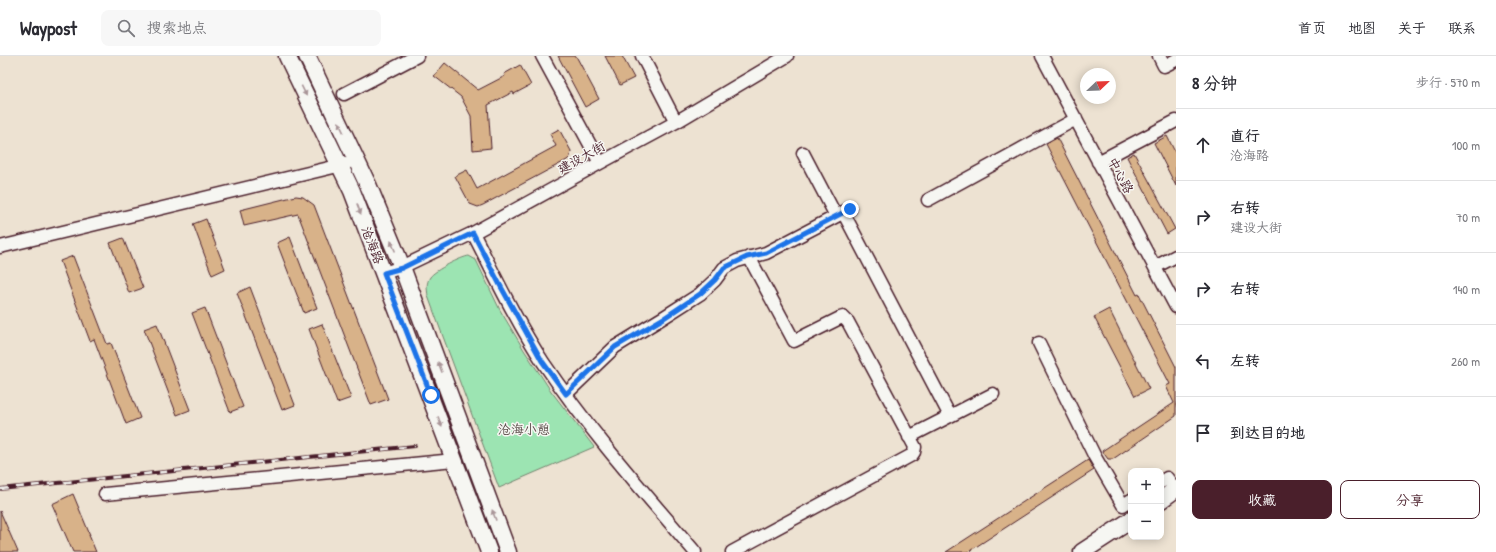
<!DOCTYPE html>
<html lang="zh">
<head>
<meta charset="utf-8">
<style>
	body { margin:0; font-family:"Patrick Hand","LXGW WenKai TC",sans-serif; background:#f7f7f7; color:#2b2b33 }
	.controls { position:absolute; right:12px; bottom:12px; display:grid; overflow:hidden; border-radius:8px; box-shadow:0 2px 10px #0003 }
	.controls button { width:36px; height:36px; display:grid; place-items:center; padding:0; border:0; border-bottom:1px solid #e1e1e2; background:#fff; color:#2b2b33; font:20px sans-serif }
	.compass { position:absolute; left:1080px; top:12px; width:36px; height:36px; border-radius:50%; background:#fff; box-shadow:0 2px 10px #0003; rotate:67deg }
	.stop { position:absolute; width:12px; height:12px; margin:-9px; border:3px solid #1a73e8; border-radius:50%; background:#fff }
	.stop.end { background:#1a73e8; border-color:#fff; box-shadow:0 1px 4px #0008 }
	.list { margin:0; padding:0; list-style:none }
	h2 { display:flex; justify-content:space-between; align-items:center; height:52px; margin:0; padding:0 16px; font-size:17px }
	h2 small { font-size:13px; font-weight:400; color:#7c7c81 }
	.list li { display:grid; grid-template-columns:26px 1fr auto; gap:12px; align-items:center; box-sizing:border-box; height:72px; padding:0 16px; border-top:1px solid #e1e1e2 }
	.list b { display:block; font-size:15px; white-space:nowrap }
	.list p { margin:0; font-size:13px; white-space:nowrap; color:#7c7c81 }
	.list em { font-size:13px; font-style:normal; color:#7c7c81 }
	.actions { display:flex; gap:8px; padding:12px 16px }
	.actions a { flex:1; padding:9px 0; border:1px solid #4a1f2b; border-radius:8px; text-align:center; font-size:14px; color:#4a1f2b }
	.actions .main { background:#4a1f2b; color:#fff }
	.icon { flex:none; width:22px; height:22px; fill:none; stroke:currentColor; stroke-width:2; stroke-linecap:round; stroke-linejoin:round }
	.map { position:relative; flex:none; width:1176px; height:496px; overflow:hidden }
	header { display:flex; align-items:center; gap:24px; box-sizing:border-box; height:56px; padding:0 20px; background:#fff; border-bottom:1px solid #e1e1e2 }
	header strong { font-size:19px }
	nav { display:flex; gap:22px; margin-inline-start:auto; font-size:14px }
	.search { width:280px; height:36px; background:#f7f7f7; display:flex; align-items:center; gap:10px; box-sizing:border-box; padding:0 14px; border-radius:8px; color:#7c7c81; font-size:15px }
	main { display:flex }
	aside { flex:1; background:#fff }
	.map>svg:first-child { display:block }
	.green { fill:#9ce4b2; stroke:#73826e }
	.building { fill:#d8b289; stroke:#4a1f2b }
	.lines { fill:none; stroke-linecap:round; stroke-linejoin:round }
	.minor-casing { stroke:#4a1f2b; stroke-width:15 }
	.major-casing { stroke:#4a1f2b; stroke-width:19 }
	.minor { stroke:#f6f6f2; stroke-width:12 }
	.major { stroke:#f6f6f2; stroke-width:16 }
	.rail-casing { stroke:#4a1f2b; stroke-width:4 }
	.rail { stroke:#f6f6f2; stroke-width:2.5; stroke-dasharray:8; stroke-linecap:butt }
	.oneway { fill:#a99598 }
	.route { stroke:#1a73e8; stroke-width:5 }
	.labels { text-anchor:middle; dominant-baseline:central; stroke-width:3; stroke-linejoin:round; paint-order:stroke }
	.street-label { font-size:13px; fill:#4a1f2b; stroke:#f6f6f2 }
	.park-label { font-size:13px; fill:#5e504d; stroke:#f6f6f2 }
</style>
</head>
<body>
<header>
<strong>Waypost</strong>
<div class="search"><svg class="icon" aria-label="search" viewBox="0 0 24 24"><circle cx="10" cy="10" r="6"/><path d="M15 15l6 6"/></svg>搜索地点</div>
<nav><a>首页</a><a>地图</a><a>关于</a><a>联系</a></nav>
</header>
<main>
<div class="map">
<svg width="1176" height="496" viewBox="0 0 1176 496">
	<rect width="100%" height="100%" fill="#ede2d2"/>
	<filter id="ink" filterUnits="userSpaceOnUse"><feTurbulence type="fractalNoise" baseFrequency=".025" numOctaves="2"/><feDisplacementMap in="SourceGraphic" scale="8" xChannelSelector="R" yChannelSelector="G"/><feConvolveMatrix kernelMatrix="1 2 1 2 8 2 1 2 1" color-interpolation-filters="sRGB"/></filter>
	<g filter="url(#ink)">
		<!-- green -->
		<path class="green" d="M 469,200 L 476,204 L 500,254 L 524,294 L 551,335 L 594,391 L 499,432 L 428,240 C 427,233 426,227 430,221 C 435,214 461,201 469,200 Z"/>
		<!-- building -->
		<path class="building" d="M 558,0 L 576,0 L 599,43 L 585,51 Z
			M 605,0 L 622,0 L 634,22 L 620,29 Z
			M 445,7 L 478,34 L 505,20 L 504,18 L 520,9 L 531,29 L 514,38 L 513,36 L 488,49 L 491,92 L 473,94 L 471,60 L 461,41 L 434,20 Z
			M 559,73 L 571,95 L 570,101 L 567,104 L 483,149 L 478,151 L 470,148 L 455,120 L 467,114 L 477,133 L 556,90 L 550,78 Z
			M 1167,80 L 1176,98 L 1176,130 L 1154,87 Z
			M 1057,82 L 1137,239 L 1139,238 L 1176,311 L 1176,360 L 1113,403 L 1108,403 L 1102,395 L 1174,347 L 1166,330 L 1170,328 L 1046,88 Z
			M 1134,97 L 1175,173 L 1167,178 L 1127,101 Z
			M 296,140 L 303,141 L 314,149 L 388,343 L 371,349 L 298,158 L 244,170 L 240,154 Z
			M 206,163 L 225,213 L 212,219 L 193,168 Z
			M 290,181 L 317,252 L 304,257 L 277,187 Z
			M 123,182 L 143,232 L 129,237 L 110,187 Z
			M 73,200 L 107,288 L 111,287 L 140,362 L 126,368 L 94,283 L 90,285 L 60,205 Z
			M 250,231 L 295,349 L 282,354 L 237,237 Z
			M 205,252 L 243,351 L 230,356 L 192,257 Z
			M 1109,253 L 1149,333 L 1135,340 L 1094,261 Z
			M 157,268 L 190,354 L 177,359 L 144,273 Z
			M 322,268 L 351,342 L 337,347 L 309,273 Z
			M 1088,404 L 1094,414 L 968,496 L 946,496 Z
			M 73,438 L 90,479 L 89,479 L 96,496 L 73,496 L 52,448 Z
			M 0,455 L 18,496 L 0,496 Z"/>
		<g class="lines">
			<defs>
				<path id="minor" d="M 542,0 L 600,107
					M 642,0 L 676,66
					M 1042,0 L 1176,251
					M 1159,0 L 1164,10 L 1176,4
					M 344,38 L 417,0
					M 803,97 L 836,160
					M 1098,106 L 1176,65
					M 928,144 L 1076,63
					M 843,156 L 950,360
					M 473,177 C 495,220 516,265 543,306 C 588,373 642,434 695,496
					M 0,191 L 346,108
					M 1155,211 L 1176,200
					M 384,217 L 402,211 L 473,177 L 600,107 L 676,66 L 787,0
					M 1039,287 L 1095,401 L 1123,449 L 1131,444
					M 566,338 L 615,291 L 664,261 L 700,238 L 715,224 L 724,212 L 737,205 L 766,197 L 850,153
					M 909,381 L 993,338
					M 1161,426 L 1167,422 L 1176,435
					M 105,438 L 454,404
					M 732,496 L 912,399 L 914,396 L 915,391 L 848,266 L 843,261 L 840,262 L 794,285 L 749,201"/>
				<path id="major" d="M 287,0 L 352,135 L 489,496
					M 307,0 L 369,131 L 402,211 L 508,496
					M 1161,444 L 1176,433
					M 1082,496 L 1131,464"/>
			</defs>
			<!-- minor casing -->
			<use href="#minor" class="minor-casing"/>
			<!-- major casing -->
			<use href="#major" class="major-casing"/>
			<!-- minor -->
			<use href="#minor" class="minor"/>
			<!-- major -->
			<use href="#major" class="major"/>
			<defs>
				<path id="rail" d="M 0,433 L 415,390"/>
			</defs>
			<!-- rail casing -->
			<use href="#rail" class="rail-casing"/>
			<!-- rail -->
			<use href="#rail" class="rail"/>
		</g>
		<!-- one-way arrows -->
		<defs><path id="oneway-solid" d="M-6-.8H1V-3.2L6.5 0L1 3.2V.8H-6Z"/></defs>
		<g class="oneway">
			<use href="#oneway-solid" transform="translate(304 35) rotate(64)"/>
			<use href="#oneway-solid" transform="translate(341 71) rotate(-115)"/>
			<use href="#oneway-solid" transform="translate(359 153) rotate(69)"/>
			<use href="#oneway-solid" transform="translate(393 190) rotate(-113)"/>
			<use href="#oneway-solid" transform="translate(440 311) rotate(-111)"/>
			<use href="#oneway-solid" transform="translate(440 366) rotate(70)"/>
			<use href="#oneway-solid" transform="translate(494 459) rotate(-110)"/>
		</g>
	</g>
	<g class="lines" filter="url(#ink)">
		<!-- route -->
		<path class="route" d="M 431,339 L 384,217 L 402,212 L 473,177 L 500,229 L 542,305 L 566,338 L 615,291 L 664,262 L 700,238 L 715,224 L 724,212 L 747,201 L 766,197 L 850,153"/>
	</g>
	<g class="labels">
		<!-- street labels -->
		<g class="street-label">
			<text transform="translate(581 101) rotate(-29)">建设大街</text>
			<text transform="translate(1121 119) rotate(62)">中心路</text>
			<text transform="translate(373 189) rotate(69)">沧海路</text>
		</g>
		<!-- park labels -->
		<g class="park-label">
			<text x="524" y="373">沧海小憩</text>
		</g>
	</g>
</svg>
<div class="controls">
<button>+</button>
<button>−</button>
</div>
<svg class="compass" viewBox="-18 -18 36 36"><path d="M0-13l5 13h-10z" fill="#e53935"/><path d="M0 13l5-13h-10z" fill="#7c7c81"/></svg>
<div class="stop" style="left:431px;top:339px"></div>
<div class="stop end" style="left:850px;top:153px"></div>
</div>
<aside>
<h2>8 分钟<small>步行 · 570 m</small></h2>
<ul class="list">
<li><svg class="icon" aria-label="ahead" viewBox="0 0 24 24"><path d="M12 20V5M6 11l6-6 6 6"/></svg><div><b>直行</b><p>沧海路</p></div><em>100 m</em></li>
<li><svg class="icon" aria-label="right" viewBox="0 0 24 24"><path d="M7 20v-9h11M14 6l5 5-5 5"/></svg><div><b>右转</b><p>建设大街</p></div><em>70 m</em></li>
<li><svg class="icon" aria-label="right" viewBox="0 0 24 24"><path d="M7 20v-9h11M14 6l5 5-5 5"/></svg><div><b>右转</b></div><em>140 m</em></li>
<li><svg class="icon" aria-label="left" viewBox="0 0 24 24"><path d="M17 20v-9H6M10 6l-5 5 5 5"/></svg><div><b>左转</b></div><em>260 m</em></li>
<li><svg class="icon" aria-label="arrive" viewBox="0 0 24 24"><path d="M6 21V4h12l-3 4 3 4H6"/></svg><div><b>到达目的地</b></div></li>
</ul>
<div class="actions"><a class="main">收藏</a><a>分享</a></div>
</aside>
</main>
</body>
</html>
